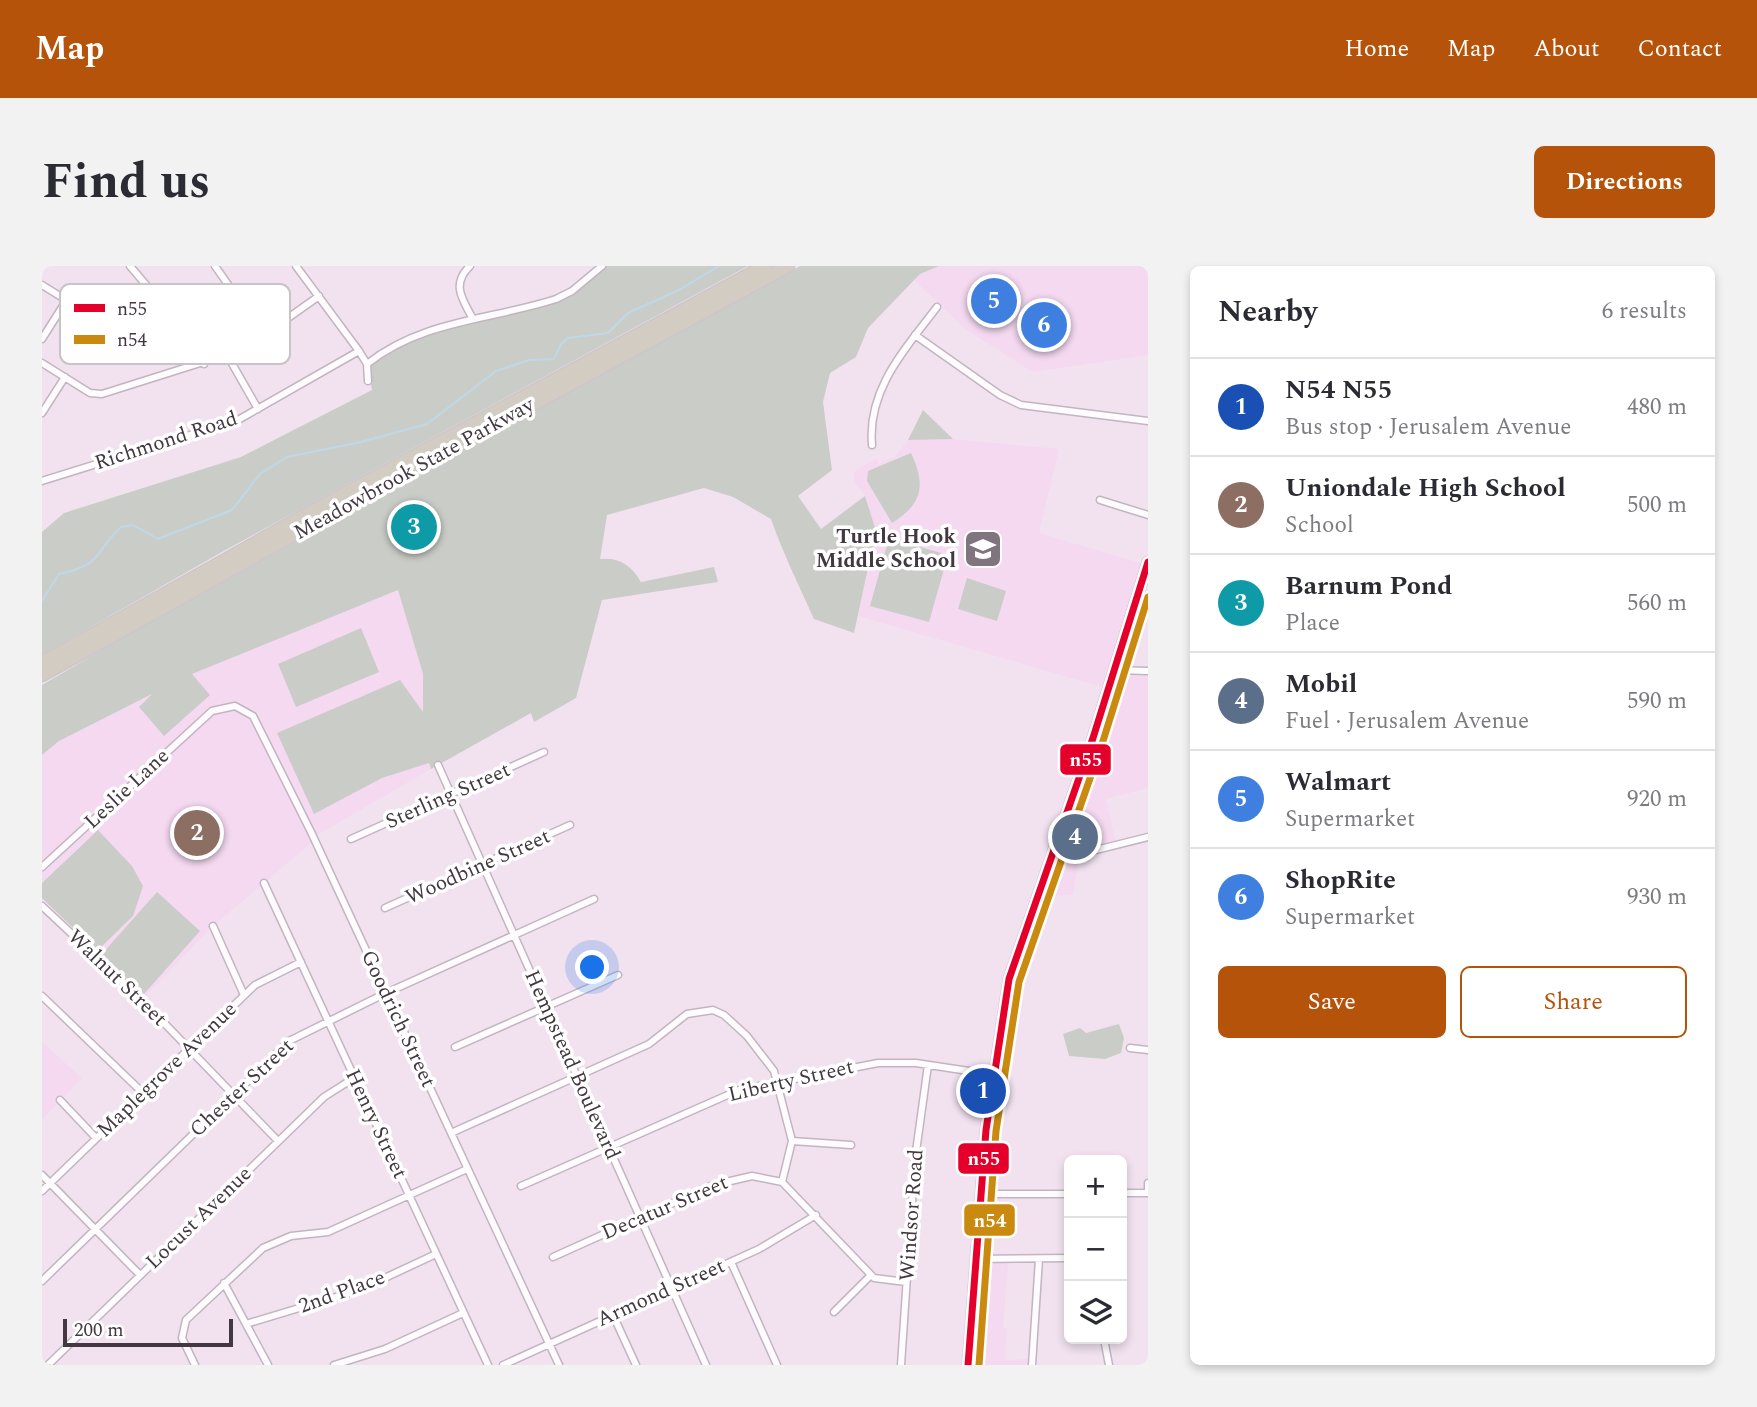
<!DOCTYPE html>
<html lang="en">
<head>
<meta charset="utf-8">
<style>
	body { margin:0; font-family:Spectral,serif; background:#f2f2f3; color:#2b2b33 }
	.controls { position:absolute; right:21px; bottom:21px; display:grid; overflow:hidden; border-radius:10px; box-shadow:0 4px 10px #0003 }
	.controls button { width:63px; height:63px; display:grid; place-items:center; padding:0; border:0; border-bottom:2px solid #e1e1e2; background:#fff; color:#2b2b33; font:35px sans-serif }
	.scale { position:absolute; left:21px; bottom:18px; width:170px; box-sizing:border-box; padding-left:7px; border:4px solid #433841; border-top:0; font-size:19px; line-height:24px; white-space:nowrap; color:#433841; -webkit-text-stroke:5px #fff; paint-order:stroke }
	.you { position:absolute; left:551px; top:702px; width:24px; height:24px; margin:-18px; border:5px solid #fff; border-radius:50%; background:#1a73e8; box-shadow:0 0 0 10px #1a73e833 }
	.badge { display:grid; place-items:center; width:46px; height:46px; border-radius:50%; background:#b45309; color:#fff; font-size:23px; font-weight:700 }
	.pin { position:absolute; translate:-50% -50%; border:4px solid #fff; box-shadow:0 2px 7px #0006 }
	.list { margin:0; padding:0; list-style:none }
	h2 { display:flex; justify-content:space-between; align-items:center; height:91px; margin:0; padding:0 28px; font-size:30px }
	h2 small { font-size:23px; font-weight:400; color:#7c7c81 }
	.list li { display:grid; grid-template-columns:46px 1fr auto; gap:21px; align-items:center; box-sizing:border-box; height:98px; padding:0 28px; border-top:2px solid #e1e1e2 }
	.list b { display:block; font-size:26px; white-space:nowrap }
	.list p { margin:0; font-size:23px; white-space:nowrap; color:#7c7c81 }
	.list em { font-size:23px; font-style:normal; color:#7c7c81 }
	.actions { display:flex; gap:14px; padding:21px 28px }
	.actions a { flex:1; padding:16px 0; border:2px solid #b45309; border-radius:10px; text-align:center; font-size:24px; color:#b45309 }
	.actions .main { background:#b45309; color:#fff }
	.icon { flex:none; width:38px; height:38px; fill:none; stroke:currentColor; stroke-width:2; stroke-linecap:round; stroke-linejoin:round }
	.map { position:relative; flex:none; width:1106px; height:1099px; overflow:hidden; border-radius:10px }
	header { display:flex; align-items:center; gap:42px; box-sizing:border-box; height:98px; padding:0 35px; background:#b45309; color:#fff }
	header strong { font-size:33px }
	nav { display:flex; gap:38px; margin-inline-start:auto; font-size:24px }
	.intro { display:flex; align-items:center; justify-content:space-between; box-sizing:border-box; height:168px; padding:0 42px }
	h1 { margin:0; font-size:49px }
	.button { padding:18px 32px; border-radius:10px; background:#b45309; color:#fff; font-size:24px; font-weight:700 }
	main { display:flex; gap:42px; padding:0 42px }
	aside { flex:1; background:#fff; border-radius:10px; box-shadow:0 4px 10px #0003 }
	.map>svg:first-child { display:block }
	.built { fill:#f4d9f1 }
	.green { fill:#cacdc7 }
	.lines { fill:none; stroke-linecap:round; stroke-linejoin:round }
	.stream { stroke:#bed8ea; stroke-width:2 }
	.street-casing { stroke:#c2b5c0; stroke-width:9 }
	.primary-casing { stroke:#cdc5cc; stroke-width:13 }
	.highway-casing { stroke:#cdc5cc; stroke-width:15 }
	.street { stroke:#fdfbfd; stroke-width:6 }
	.primary { stroke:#e4dfda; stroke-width:10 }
	.highway { stroke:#d2ccc2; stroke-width:12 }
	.bus-1-casing { stroke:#fff; stroke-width:12 }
	.bus-2-casing { stroke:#fff; stroke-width:12 }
	.bus-1 { stroke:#e4002b; stroke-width:7 }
	.bus-2 { stroke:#ca8a10; stroke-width:7 }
	.labels { text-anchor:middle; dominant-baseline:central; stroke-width:7; stroke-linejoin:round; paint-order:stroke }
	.street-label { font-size:21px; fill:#433841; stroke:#fff }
	.poi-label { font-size:21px; font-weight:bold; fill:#433841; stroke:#fff; text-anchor:end }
	.key { fill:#fff; stroke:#c7c3c6; stroke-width:2 }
	.key-label { font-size:19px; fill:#433841 }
	.line-badge { stroke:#fff; stroke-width:2.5 }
	.badge-label { font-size:19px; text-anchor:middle; font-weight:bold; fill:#fff }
</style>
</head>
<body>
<header>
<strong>Map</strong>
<nav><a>Home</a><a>Map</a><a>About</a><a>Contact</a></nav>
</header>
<div class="intro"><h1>Find us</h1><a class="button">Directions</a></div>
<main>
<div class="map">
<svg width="1106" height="1099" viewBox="0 0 1106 1099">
	<rect width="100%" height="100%" fill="#f2e2f0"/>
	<!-- built -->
	<path class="built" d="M 897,0 L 1106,0 L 1106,89 L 991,106 L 923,63 L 872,14 L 878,8 Z
		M 890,171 L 1017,183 L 997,267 L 1105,299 L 1073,404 L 1106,405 L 1106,522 L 1064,533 L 1074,579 L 1038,588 L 1031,629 L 995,631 L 1067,423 L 816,350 L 834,265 L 823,230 L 812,216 L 812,206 L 834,192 L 837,198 L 854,190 L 866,174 Z
		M 357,324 L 381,408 L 382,498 L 388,496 L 389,503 L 272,571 L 273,574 L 171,660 L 100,734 L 0,640 L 0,489 L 17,475 L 176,395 Z
		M 0,776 L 40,812 L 0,854 Z
		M 933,993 L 966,993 L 961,1062 L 965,1062 L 963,1094 L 990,1093 L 990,1099 L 926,1099 Z"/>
	<!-- green -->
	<path class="green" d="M 560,0 L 706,0 L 180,286 L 0,389 L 0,266 L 22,247 L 199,191 L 330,124 L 325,98 L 375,68 L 514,33 Z
		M 758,0 L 897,0 L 878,8 L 826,62 L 814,91 L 788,107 L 781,136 L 790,204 L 756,230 L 779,263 L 823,230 L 834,265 L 812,367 L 772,353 C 757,319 741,288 729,253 L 691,231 L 662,222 L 565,249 L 558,293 C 576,291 590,299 599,316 L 672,301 L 676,316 L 560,334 L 534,432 L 492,456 L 489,447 L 389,503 L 387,497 L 340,512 L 272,548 L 235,467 L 358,414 L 381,446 L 381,408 L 356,324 L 150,408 L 168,429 L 122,470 L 97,441 L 110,428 L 17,475 L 0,489 L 0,419 L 97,362 Z
		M 881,144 L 911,173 L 866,174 Z
		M 869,187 C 884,219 881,238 850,257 L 825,215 L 826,205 Z
		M 847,272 L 906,289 L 887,356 L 828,340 Z
		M 925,312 L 964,325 L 955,355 L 916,343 Z
		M 319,362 L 337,406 L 254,441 L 236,398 Z
		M 56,564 L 90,600 L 101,620 L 91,650 L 55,685 L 0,632 L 0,617 Z
		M 115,626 L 158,665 L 102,728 L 59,689 Z
		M 1077,758 L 1082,772 L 1079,787 L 1063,793 L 1027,790 L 1021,768 L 1038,762 L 1044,767 Z"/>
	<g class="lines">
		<!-- stream -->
		<path class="stream" d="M 0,335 L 17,308 C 64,298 51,286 79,261 L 91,259 L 116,273 L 190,244 L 218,208 L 245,191 L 319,176 L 385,158 L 454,105 L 487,94 L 512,93 L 519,78 L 526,72 L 566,67 L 586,47 L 637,24 L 677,0"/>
		<defs>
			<path id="street" d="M 88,0 L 128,47 L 162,98
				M 173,0 L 220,67
				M 254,0 L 317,85 L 325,98 L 326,115
				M 428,0 C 409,18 420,33 431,53
				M 0,19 L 60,56 L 79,56 L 124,42
				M 873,69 L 958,129 L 979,139 L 1106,155
				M 0,73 L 24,35
				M 184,87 L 216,143
				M 0,97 L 48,127 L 60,128 L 174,92 L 246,52 L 277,30
				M 325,98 C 380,54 449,54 514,33 L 530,25 L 560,0
				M 0,147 L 23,111
				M 830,179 C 825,123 864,82 895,41
				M 0,215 L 196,154 L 317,85
				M 1058,234 L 1106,249
				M 1073,404 L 1106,405
				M 396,499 L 664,1099
				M 309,573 L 502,486
				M 1010,591 L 1038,588 L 1106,571
				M 0,601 L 170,445 L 193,440 L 211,450 L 269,566 L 517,1099
				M 222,617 L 446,1099
				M 0,640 L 100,734 L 236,875
				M 343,642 L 528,559
				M 171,660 L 202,729
				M 0,730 L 101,827
				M 413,781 L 576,709
				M 1088,782 L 1106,784
				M 18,834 L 54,872
				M 409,867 L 607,778 L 645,748 L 671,744 L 682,749 L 705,770 L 732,805 L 750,875 L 740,916
				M 750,875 L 809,879
				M 0,909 L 98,1009
				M 1106,917 L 1106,925
				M 479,920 L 697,824 L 836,797 L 874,797 L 953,809
				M 0,925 L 213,719 L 259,696
				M 1080,927 L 1106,927
				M 938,928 L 1027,928
				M 511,991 L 671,919 L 710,910 L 740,916 L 832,1012 L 864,1016
				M 933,993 L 1027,992
				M 689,996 L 735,1099
				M 0,1015 L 247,775 L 344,727 L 552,633
				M 182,1017 L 226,1099
				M 792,1046 L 829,1009
				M 571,1049 L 594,1099
				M 204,1058 L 317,1024 L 394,988
				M 1062,1073 L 1067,1099
				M 6,1099 L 282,831 L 312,812
				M 153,1099 L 140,1072 L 144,1054 L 221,982 L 249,970 L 286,966 L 425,903
				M 292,1099 L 343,1083 L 421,1047
				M 461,1099 L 717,983 L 774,949
				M 859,1099 L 873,893 L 886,799
				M 990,1099 L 997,993"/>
			<path id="primary" d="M 926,1099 L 944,864 L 967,713 L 1051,472 L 1106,296"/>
			<path id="highway" d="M 0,397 L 258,252 L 723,0
				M 0,409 L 289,248 L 746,0"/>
		</defs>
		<!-- street casing -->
		<use href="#street" class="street-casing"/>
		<!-- primary casing -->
		<use href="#primary" class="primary-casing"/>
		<!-- highway casing -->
		<use href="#highway" class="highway-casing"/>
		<!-- street -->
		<use href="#street" class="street"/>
		<!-- primary -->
		<use href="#primary" class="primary"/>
		<!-- highway -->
		<use href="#highway" class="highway"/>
		<defs>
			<path id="bus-1" d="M 926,1099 L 944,864 L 967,713 L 1051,472 L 1106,296"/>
			<path id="bus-2" d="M 937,1099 L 954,865 L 977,716 L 1061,475 L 1106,331"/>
		</defs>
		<!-- bus-1 casing -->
		<use href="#bus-1" class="bus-1-casing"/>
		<!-- bus-2 casing -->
		<use href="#bus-2" class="bus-2-casing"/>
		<!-- bus-1 -->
		<use href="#bus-1" class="bus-1"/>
		<!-- bus-2 -->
		<use href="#bus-2" class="bus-2"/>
	</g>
	<!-- icons -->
	<defs>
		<symbol id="school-square" viewBox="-11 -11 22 22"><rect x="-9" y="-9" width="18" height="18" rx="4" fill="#80747e" stroke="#fff"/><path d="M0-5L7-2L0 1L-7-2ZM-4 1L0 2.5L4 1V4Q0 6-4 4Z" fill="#fff"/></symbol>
	</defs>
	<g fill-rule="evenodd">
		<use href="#school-square" x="919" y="261" width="44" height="44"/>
	</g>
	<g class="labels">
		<!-- street labels -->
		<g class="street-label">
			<text transform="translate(124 175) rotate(-18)">Richmond Road</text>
			<text transform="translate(372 203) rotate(-29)">Meadowbrook State Parkway</text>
			<text transform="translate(85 523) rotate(-43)">Leslie Lane</text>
			<text transform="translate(406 530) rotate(-24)">Sterling Street</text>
			<text transform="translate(436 601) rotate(-24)">Woodbine Street</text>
			<text transform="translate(75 712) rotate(44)">Walnut Street</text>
			<text transform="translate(356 753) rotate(65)">Goodrich Street</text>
			<text transform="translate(530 799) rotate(66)">Hempstead Boulevard</text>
			<text transform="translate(125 804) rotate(-44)">Maplegrove Avenue</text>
			<text transform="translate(749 815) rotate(-13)">Liberty Street</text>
			<text transform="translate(200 822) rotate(-43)">Chester Street</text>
			<text transform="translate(334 858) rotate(65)">Henry Street</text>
			<text transform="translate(623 942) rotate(-23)">Decatur Street</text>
			<text transform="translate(870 949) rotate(-86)">Windsor Road</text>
			<text transform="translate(157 952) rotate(-44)">Locust Avenue</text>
			<text transform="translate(300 1026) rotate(-20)">2nd Place</text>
			<text transform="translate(619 1027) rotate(-24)">Armond Street</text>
		</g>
		<!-- poi labels -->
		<g class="poi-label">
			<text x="914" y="271">Turtle Hook<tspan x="914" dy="24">Middle School</tspan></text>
		</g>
	</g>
	<!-- legend -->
	<rect x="18" y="18" width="230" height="80" rx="10" class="key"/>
	<rect x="32" y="38" width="31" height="8" fill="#e4002b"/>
	<rect x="32" y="69" width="31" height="9" fill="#ca8a10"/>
	<g class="key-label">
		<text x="75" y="49">n55</text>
		<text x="75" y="80">n54</text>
	</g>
	<g class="line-badge">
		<rect x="1017" y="477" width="53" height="33" rx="7" fill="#e4002b"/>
		<rect x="915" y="876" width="53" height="33" rx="7" fill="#e4002b"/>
		<rect x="921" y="937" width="53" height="34" rx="7" fill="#ca8a10"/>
	</g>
	<g class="badge-label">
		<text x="1044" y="500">n55</text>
		<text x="942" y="899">n55</text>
		<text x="948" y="961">n54</text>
	</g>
</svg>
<div class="controls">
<button>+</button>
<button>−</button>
<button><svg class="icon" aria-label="layers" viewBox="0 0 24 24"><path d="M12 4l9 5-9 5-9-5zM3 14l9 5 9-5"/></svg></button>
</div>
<div class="scale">200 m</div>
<div class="you"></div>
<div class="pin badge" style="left:941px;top:825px;background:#1a4fb4">1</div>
<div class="pin badge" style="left:155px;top:567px;background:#8d6e63">2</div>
<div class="pin badge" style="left:372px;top:261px;background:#0f9aa8">3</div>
<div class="pin badge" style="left:1033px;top:571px;background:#5c6f8a">4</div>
<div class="pin badge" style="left:952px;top:35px;background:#3f7fe0">5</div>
<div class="pin badge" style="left:1002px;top:59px;background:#3f7fe0">6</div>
</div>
<aside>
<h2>Nearby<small>6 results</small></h2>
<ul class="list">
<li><span class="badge" style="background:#1a4fb4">1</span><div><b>N54 N55</b><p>Bus stop · Jerusalem Avenue</p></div><em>480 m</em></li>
<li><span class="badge" style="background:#8d6e63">2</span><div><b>Uniondale High School</b><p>School</p></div><em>500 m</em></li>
<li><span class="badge" style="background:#0f9aa8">3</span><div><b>Barnum Pond</b><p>Place</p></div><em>560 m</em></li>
<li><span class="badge" style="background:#5c6f8a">4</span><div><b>Mobil</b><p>Fuel · Jerusalem Avenue</p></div><em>590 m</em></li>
<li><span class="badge" style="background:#3f7fe0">5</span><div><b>Walmart</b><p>Supermarket</p></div><em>920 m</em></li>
<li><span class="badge" style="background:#3f7fe0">6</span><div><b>ShopRite</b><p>Supermarket</p></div><em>930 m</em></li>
</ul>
<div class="actions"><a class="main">Save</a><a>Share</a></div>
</aside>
</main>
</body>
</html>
